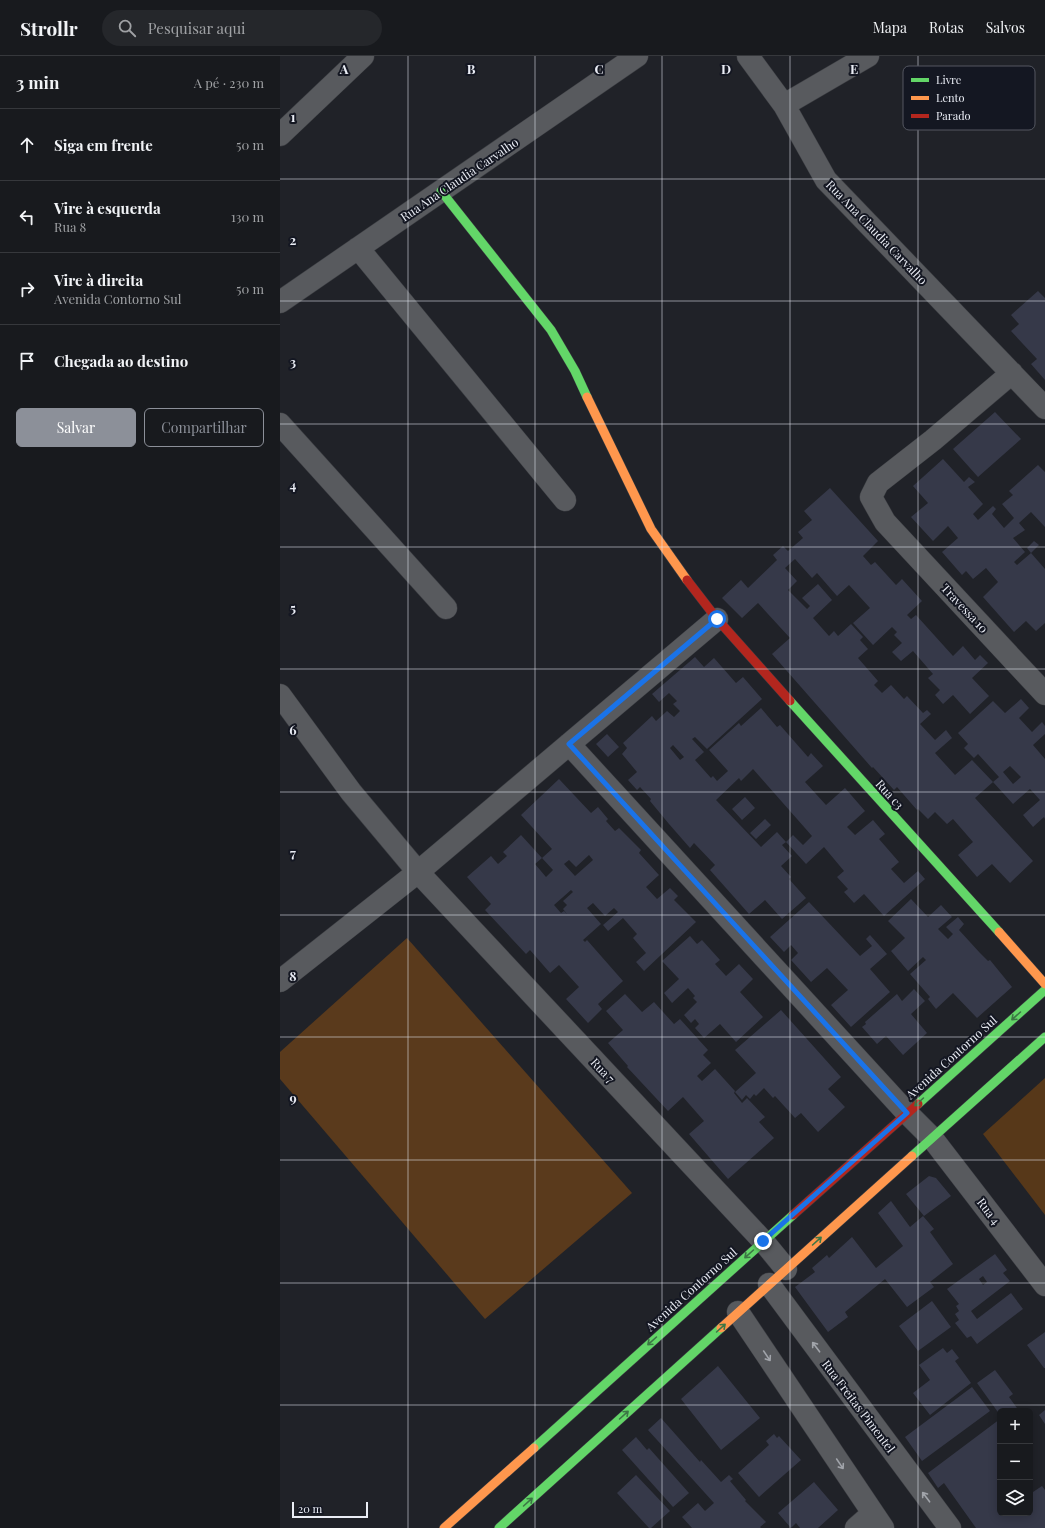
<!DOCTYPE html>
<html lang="pt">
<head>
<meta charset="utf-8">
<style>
	body { margin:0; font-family:"Playfair Display",serif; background:#25272b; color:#f1f3f6 }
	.controls { position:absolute; right:12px; bottom:12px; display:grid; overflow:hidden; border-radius:6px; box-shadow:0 2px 10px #0003 }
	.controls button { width:36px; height:36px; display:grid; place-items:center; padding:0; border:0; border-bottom:1px solid #36383c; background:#181a1e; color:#f1f3f6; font:20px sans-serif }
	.scale { position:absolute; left:12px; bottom:10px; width:76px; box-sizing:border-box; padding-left:4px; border:2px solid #eaedf5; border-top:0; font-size:11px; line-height:14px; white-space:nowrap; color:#eaedf5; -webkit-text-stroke:3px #141722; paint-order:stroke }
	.stop { position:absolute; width:12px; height:12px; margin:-9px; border:3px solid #1a73e8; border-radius:50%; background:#fff }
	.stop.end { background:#1a73e8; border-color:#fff; box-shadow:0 1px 4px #0008 }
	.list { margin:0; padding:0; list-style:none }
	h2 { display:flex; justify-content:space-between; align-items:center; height:52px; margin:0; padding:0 16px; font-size:17px }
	h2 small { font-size:13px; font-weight:400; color:#9fa1a4 }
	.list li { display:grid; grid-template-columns:26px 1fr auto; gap:12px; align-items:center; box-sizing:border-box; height:72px; padding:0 16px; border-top:1px solid #36383c }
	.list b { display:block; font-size:15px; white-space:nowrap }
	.list p { margin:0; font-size:13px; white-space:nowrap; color:#9fa1a4 }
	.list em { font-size:13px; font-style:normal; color:#9fa1a4 }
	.actions { display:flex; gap:8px; padding:12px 16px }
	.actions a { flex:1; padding:9px 0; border:1px solid #8c9099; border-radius:6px; text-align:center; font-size:14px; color:#8c9099 }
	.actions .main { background:#8c9099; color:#fff }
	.icon { flex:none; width:22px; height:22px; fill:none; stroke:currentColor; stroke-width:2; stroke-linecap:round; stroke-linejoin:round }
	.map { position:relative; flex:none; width:765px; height:1472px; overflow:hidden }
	header { display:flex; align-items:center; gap:24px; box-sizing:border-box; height:56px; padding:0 20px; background:#181a1e; border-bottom:1px solid #36383c }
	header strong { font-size:19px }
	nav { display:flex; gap:22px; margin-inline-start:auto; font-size:14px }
	.search { width:280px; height:36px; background:#25272b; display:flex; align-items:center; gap:10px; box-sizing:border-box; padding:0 14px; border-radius:22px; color:#9fa1a4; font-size:15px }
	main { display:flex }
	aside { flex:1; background:#181a1e }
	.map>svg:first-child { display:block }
	.green { fill:#5a3a1c }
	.forest { fill:#573819 }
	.building { fill:#363949; fill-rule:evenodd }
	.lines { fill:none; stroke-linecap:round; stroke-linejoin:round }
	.street-casing { stroke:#3b3d42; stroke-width:23 }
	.fast-casing { stroke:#3b3d42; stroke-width:10 }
	.slow-casing { stroke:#3b3d42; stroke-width:10 }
	.jam-casing { stroke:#3b3d42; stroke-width:10 }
	.street { stroke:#585a5e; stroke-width:22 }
	.fast { stroke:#63d668; stroke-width:9 }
	.slow { stroke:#ff974d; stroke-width:9 }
	.jam { stroke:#b3261e; stroke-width:9 }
	.oneway { stroke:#3c7645 }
	.oneway2 { stroke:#a1a4aa }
	.route { stroke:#1a73e8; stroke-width:5 }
	.grid { fill:none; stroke:#eaedf5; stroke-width:1; stroke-opacity:0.55 }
	.labels { text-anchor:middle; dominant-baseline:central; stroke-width:4; stroke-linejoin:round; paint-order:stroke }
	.street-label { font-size:12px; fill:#eaedf5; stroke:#141722 }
	.key { fill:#141722; stroke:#545761; stroke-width:1 }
	.key-label { font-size:11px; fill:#eaedf5 }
	.grid-label { font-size:13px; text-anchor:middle; font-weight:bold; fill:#eaedf5; stroke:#141722; stroke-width:4; stroke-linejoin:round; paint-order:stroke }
</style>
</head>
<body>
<header>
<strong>Strollr</strong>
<div class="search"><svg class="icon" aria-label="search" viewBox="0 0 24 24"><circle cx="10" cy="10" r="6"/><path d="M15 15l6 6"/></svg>Pesquisar aqui</div>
<nav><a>Mapa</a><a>Rotas</a><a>Salvos</a></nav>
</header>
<main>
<aside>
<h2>3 min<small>A pé · 230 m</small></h2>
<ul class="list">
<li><svg class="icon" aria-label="ahead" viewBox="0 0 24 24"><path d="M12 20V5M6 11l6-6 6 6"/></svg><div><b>Siga em frente</b></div><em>50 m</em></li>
<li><svg class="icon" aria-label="left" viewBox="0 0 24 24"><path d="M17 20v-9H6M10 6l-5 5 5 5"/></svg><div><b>Vire à esquerda</b><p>Rua 8</p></div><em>130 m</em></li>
<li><svg class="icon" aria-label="right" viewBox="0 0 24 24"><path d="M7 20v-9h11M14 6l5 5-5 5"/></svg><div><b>Vire à direita</b><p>Avenida Contorno Sul</p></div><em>50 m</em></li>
<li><svg class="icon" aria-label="arrive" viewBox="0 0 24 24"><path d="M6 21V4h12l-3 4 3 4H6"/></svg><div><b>Chegada ao destino</b></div></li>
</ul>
<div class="actions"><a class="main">Salvar</a><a>Compartilhar</a></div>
</aside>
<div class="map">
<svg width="765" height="1472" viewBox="0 0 765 1472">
	<rect width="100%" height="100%" fill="#202228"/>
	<!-- green -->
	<path class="green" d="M 127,882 L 352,1137 L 205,1263 L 0,1023 L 0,996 Z"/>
	<!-- forest -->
	<path class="forest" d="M 765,1022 L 765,1159 L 703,1078 Z"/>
	<!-- building -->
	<path class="building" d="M 758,235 L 765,242 L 765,324 L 751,308 L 757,303 L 731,275 L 739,268 L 731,259 Z
		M 715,356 L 741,383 L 698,421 L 673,393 Z
		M 663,403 L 684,426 L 689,421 L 695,426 L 688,431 L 703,448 L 693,458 L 698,464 L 713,450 L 716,453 L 712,458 L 724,472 L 734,462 L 722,448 L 733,439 L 729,435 L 758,409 L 765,416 L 765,471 L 751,456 L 739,467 L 745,474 L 733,482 L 745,496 L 734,506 L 737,509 L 751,497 L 765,513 L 765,567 L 756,575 L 746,565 L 734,576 L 703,541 L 718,526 L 706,512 L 693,523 L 686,515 L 682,519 L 662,496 L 678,482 L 668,470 L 653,485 L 631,461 L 648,447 L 633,430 Z
		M 550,432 L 598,485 L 583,500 L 591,509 L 595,506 L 616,529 L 622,523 L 642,545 L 627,559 L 631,563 L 636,559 L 673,600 L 683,590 L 695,604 L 700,599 L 708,607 L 692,622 L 709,640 L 690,658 L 673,639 L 663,648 L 655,639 L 660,634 L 648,622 L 653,618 L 633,595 L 621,605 L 612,596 L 622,587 L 614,579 L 617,576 L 612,571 L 593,589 L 573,567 L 590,552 L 569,529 L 557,540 L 537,517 L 532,522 L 515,503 L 505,512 L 517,525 L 508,534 L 527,553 L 530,550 L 522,542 L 538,528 L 552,544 L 533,562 L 549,580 L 554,575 L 558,580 L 571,568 L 583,581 L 580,584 L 588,593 L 578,602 L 598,625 L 594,629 L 602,637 L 611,629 L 624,643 L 627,640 L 643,657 L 647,654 L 651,658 L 640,668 L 655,684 L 666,674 L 672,682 L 655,697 L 675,719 L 692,704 L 713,726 L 695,742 L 753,805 L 730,827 L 712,808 L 697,821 L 678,799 L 693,786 L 673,763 L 667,768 L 655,756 L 648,763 L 638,753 L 637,754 L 617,731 L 614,734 L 593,711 L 592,712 L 492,598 L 510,582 L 478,547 L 462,562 L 442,542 L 461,524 L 468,532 L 497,504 L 493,499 L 503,490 L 508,495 L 523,482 L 518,476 L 532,464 L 524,455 Z
		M 754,485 L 759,489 L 751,497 L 747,492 Z
		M 415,601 L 424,611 L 434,602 L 456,627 L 463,621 L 482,643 L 427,693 L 415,681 L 412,683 L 424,696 L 415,704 L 431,722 L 433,720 L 437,725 L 448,715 L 429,694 L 459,667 L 461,670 L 481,652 L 497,671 L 500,669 L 528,701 L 531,697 L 543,710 L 525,726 L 546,749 L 565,732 L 585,755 L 567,771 L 575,779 L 593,764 L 605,778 L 599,783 L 619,806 L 611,813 L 624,827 L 638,815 L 645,823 L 604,860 L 584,838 L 574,847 L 564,836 L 568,833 L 557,821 L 564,815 L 544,791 L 526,808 L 506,786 L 513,779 L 523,789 L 532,780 L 473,713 L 461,725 L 459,722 L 436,744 L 481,791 L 497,776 L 506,786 L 502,789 L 512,800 L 501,810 L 511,821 L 509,823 L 526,842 L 502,863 L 485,844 L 469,858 L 430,814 L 435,809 L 414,787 L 410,792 L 389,768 L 370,745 L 371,743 L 360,731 L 357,734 L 348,724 L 357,716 L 342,698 L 347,692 L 343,687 L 372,660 L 376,665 L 387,655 L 394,661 L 400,655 L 393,648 L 397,645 L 389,637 L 379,646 L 372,638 ZM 393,689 L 404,701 L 400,704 L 390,692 Z
		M 741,643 L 749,652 L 739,662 L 752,676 L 762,666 L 765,670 L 765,678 L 753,689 L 765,703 L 765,763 L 764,761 L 753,771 L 743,759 L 760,744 L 750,733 L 733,748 L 713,726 L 719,721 L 698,698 L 694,702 L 684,692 L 688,688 L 678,677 L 713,645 L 725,657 ZM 730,710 L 741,721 L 733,728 L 723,716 Z
		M 327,678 L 339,691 L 328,701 L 316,688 Z
		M 279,723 L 311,757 L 318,751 L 328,763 L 326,765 L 335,775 L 339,772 L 361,794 L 359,797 L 379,819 L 366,831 L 377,843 L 390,832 L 398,840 L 394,844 L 416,866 L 364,915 L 356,906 L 366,897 L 353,882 L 357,878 L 343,862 L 328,875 L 323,869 L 338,856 L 334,852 L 325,860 L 313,847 L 307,852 L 321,868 L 303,884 L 305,886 L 307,884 L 343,925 L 318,948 L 322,953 L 308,967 L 286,943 L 299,931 L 279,909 L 270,917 L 250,894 L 246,898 L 205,854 L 211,848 L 187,821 L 211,800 L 218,808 L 227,800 L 223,796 L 241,779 L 262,802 L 272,793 L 241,759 ZM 309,799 L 313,804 L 295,820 L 284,808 L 289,804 L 296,811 ZM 262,802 L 273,814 L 266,821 L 255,808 ZM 291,834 L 293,836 L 283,845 L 287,849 L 283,853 L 287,858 L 284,855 L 281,857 L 274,849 Z
		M 465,741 L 475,752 L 462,764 L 452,753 Z
		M 485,763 L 491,769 L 476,783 L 470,777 Z
		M 631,843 L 648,861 L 661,849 L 672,861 L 658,873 L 668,883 L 673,878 L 666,871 L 678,861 L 684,868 L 679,874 L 700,897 L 708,905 L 710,904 L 732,931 L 697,962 L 673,937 L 656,953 L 648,943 L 650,941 L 630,918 L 646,904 L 643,901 L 628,915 L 611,895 L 625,882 L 608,865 Z
		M 529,846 L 580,900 L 592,890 L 586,883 L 590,879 L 607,898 L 590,913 L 610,936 L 571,971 L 551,949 L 568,934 L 547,912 L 531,926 L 511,904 L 518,897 L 511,889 L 504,896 L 490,881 Z
		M 410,880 L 417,888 L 422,884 L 440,904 L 435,908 L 446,920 L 459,908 L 473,923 L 460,936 L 483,961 L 456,986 L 440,968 L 424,982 L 415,972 L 419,968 L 415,963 L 411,967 L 404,959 L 417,946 L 413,942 L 415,940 L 408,932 L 392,947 L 384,937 L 399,923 L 382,905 Z
		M 634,933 L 645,945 L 631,958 L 647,977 L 623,999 L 606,980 L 597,988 L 582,971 L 586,968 L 585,966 L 617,938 L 622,945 Z
		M 345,938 L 362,956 L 374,946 L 394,968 L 400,963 L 428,994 L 423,999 L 431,1007 L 417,1020 L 422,1025 L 435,1013 L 455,1035 L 454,1037 L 462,1047 L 467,1042 L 485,1061 L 479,1066 L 494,1082 L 448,1123 L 409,1078 L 424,1065 L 403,1041 L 388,1055 L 347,1011 L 348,1010 L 328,987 L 343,974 L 326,955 Z
		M 501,954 L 561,1021 L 548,1033 L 565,1051 L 538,1076 L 521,1057 L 515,1062 L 495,1040 L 493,1042 L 484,1032 L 476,1040 L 474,1038 L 470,1043 L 466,1039 L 462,1044 L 455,1036 L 476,1017 L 455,994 Z
		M 649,1120 L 656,1122 L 671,1140 L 644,1160 L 626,1138 Z
		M 611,1145 L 630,1171 L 643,1160 L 654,1173 L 650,1176 L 673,1208 L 650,1226 L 654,1231 L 627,1251 L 605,1223 L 565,1256 L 568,1261 L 548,1276 L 515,1231 L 535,1216 L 532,1212 L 547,1199 L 549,1202 L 572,1181 L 596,1212 L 623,1190 L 598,1157 Z
		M 715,1198 L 727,1214 L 723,1217 L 730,1225 L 691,1255 L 697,1263 L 731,1237 L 743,1253 L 697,1288 L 691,1280 L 687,1282 L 675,1267 L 679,1264 L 675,1258 L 679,1255 L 676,1250 L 679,1248 L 667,1233 ZM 703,1220 L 707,1226 L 703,1229 L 699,1223 Z
		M 652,1245 L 671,1271 L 638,1295 L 619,1270 Z
		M 765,1276 L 765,1312 L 764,1312 L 747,1289 Z
		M 663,1292 L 667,1297 L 672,1293 L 679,1302 L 675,1305 L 691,1327 L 650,1359 L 633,1337 L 650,1324 L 639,1309 Z
		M 438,1310 L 480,1362 L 441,1394 L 401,1343 Z
		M 715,1314 L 733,1338 L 729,1341 L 739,1355 L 720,1355 L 720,1359 L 697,1327 Z
		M 692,1331 L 710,1355 L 642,1405 L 625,1381 Z
		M 765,1354 L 765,1368 L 759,1359 Z
		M 381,1362 L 420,1406 L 421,1404 L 441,1426 L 449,1419 L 453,1423 L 450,1425 L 466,1444 L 465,1445 L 486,1466 L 480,1471 L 481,1472 L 412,1472 L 402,1461 L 418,1447 L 425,1455 L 434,1447 L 368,1374 Z
		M 720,1363 L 720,1457 L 750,1457 L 750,1438 L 762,1430 L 765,1434 L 765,1472 L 696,1472 L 664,1427 L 658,1432 L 648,1417 Z
		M 494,1378 L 497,1382 L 499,1380 L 521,1404 L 479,1441 L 458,1417 L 489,1389 L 486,1385 Z
		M 356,1381 L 367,1394 L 369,1392 L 409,1437 L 393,1451 L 342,1394 Z
		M 356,1419 L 390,1455 L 371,1472 L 369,1472 L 337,1437 Z
		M 534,1426 L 558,1454 L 538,1472 L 520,1472 L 516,1467 L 511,1472 L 498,1457 Z"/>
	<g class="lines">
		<defs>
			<path id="street" d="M 468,0 L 504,49 L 546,124 L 765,352
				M 504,49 L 588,0
				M 0,79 L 83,0
				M 78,192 L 285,444
				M 0,246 L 357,0
				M 732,317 L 653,384 L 598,427 L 591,441 L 605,466 L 765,638
				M 0,368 L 166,552
				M 0,639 L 71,736 L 138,816 L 483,1185 L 506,1213
				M 289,688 L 627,1057 L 652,1082 L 765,1229
				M 0,925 L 138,816 L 437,563
				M 489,1228 L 670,1472
				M 458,1256 L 603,1472
				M 576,1472 L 592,1458"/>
			<path id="fast" d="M 161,135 L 271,274 L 295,315 L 307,341
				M 510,645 L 719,876
				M 638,1048 L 765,934
				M 632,1100 L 765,981
				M 254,1392 L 513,1159
				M 219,1472 L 441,1272"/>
			<path id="slow" d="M 307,341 L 371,473 L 407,524
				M 719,876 L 765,928
				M 441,1272 L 632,1100
				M 164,1472 L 254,1392"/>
			<path id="jam" d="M 407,524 L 437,563 L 510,645
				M 513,1159 L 638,1048"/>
		</defs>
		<!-- street casing -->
		<use href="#street" class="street-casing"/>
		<!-- fast casing -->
		<use href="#fast" class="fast-casing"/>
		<!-- slow casing -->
		<use href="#slow" class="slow-casing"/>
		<!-- jam casing -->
		<use href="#jam" class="jam-casing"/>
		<!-- street -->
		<use href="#street" class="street"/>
		<!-- fast -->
		<use href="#fast" class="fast"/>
		<!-- slow -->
		<use href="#slow" class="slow"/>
		<!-- jam -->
		<use href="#jam" class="jam"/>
	</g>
	<!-- one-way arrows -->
	<defs><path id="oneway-shaft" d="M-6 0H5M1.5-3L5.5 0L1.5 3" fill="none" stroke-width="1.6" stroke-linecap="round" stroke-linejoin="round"/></defs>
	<g class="oneway">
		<use href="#oneway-shaft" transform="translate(736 960) rotate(138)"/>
		<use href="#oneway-shaft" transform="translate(639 1046) rotate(138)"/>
		<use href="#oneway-shaft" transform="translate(537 1185) rotate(-42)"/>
		<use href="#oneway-shaft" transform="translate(469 1198) rotate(138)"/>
		<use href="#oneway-shaft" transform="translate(441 1272) rotate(-42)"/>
		<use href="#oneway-shaft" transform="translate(372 1285) rotate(138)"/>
		<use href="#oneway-shaft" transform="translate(344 1359) rotate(-42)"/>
		<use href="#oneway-shaft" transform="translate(248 1446) rotate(-42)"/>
	</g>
	<g class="oneway2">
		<use href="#oneway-shaft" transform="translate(536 1291) rotate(-127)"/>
		<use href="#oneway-shaft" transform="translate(487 1300) rotate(56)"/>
		<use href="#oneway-shaft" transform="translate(560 1408) rotate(56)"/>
		<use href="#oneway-shaft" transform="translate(646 1441) rotate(-127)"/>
	</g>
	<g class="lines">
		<!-- route -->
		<path class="route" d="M 437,563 L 289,688 L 627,1057 L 483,1185"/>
	</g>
	<!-- grid -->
	<path class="grid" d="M 128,0 L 128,1472M 255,0 L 255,1472M 382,0 L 382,1472M 510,0 L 510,1472M 638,0 L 638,1472M 0,123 L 765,123M 0,245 L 765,245M 0,368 L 765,368M 0,491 L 765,491M 0,613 L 765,613M 0,736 L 765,736M 0,859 L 765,859M 0,981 L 765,981M 0,1104 L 765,1104M 0,1227 L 765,1227M 0,1349 L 765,1349"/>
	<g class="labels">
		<!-- street labels -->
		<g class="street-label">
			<text transform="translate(179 123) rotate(-34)">Rua Ana Claudia Carvalho</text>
			<text transform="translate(597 176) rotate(46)">Rua Ana Claudia Carvalho</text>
			<text transform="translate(685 552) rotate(47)">Travessa 10</text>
			<text transform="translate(610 738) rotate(48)">Rua c3</text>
			<text transform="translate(671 1001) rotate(-42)">Avenida Contorno Sul</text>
			<text transform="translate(323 1014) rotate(47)">Rua 7</text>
			<text transform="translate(709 1155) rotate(53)">Rua 4</text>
			<text transform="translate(411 1233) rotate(-42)">Avenida Contorno Sul</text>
			<text transform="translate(579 1350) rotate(53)">Rua Freitas Pimentel</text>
		</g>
	</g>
	<!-- legend -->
	<rect x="623" y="10" width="132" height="64" rx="6" class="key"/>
	<rect x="631" y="22" width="18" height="4" fill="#63d668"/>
	<rect x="631" y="40" width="18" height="4" fill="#ff974d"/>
	<rect x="631" y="58" width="18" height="4" fill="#b3261e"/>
	<g class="key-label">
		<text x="656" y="28">Livre</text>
		<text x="656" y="46">Lento</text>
		<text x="656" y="64">Parado</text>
	</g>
	<g class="grid-label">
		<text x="64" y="18">A</text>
		<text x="191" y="18">B</text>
		<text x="319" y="18">C</text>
		<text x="446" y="18">D</text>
		<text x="574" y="18">E</text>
		<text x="13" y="66">1</text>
		<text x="13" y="189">2</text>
		<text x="13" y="311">3</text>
		<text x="13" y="434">4</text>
		<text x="13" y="557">5</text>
		<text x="13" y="679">6</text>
		<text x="13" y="802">7</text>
		<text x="13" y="925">8</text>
		<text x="13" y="1047">9</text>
	</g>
</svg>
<div class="controls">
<button>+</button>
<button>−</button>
<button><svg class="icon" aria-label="layers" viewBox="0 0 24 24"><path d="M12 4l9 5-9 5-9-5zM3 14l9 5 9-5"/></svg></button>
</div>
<div class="scale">20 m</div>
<div class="stop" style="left:437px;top:563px"></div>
<div class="stop end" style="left:483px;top:1185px"></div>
</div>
</main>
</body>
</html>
